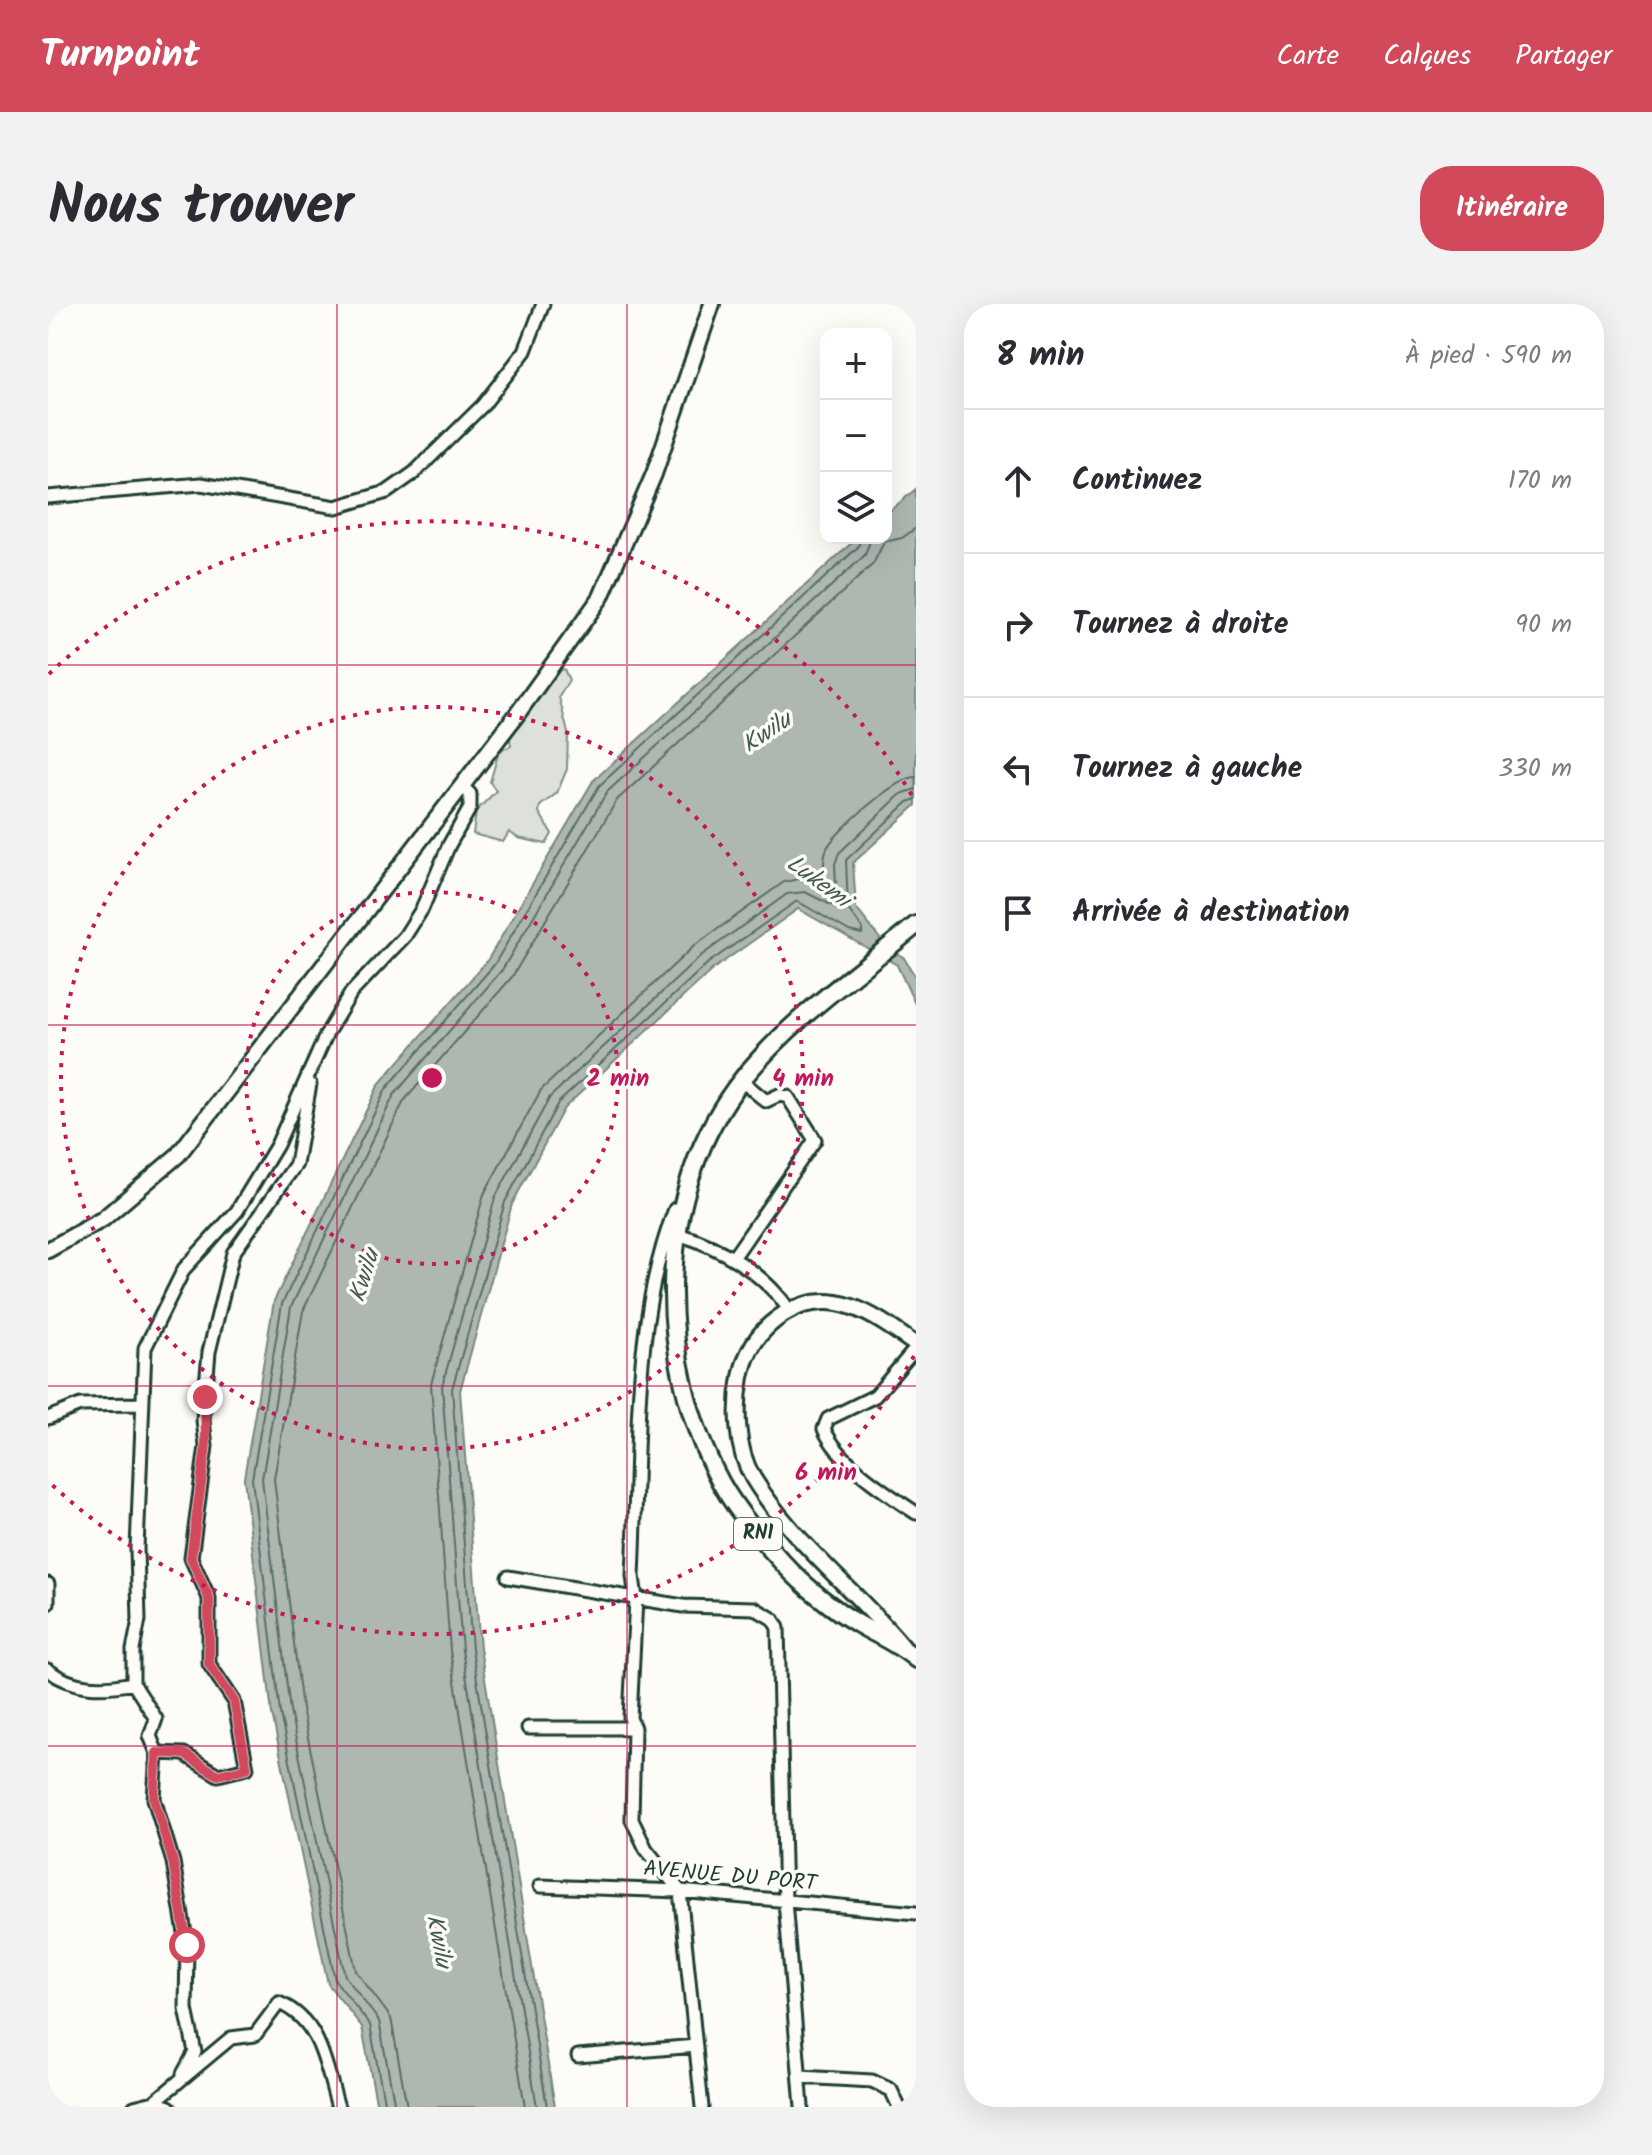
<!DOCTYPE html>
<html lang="fr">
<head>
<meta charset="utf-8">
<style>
	body { margin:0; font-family:Kalam,sans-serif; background:#f2f2f3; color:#2b2b33 }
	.controls { position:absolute; right:24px; top:24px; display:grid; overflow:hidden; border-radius:16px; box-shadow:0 8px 32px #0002 }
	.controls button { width:72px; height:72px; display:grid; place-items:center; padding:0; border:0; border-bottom:2px solid #e1e1e2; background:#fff; color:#2b2b33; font:40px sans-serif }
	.stop { position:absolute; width:24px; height:24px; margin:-18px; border:6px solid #d1495b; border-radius:50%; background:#fff }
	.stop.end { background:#d1495b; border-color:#fff; box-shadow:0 2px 8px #0008 }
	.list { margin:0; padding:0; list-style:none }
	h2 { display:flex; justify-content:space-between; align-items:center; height:104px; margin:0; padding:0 32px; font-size:34px }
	h2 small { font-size:26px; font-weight:400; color:#7c7c81 }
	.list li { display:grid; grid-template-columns:52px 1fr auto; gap:24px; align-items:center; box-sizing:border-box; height:144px; padding:0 32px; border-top:2px solid #e1e1e2 }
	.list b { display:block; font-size:30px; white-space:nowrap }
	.list em { font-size:26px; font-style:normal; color:#7c7c81 }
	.icon { flex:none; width:44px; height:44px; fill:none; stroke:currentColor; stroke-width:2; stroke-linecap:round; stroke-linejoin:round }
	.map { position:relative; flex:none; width:868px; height:1803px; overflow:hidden; border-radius:32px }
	header { display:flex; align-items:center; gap:48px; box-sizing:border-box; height:112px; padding:0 40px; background:#d1495b; color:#fff }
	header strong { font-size:38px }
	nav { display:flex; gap:44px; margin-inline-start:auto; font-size:28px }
	.intro { display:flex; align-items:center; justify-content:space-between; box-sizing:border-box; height:192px; padding:0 48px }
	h1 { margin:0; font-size:56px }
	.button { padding:20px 36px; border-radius:32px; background:#d1495b; color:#fff; font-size:28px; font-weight:700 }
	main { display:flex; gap:48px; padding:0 48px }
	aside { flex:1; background:#fff; border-radius:32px; box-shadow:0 8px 32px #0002 }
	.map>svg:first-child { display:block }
	.green { fill:#dde0db; stroke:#7e8e88; stroke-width:2 }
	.water { fill:#aeb8b1; stroke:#75877f; stroke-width:2 }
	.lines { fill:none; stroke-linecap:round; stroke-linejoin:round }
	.shore { stroke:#586e66; stroke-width:2 }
	.minor-casing { stroke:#1f3d34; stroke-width:17 }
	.major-casing { stroke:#1f3d34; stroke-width:20 }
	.highway-casing { stroke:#1f3d34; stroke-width:22 }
	.minor { stroke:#fdfcf7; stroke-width:11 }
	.major { stroke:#fdfcf7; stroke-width:14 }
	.highway { stroke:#fdfcf7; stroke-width:16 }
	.route { stroke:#d1495b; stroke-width:10 }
	.grid { fill:none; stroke:#c2185b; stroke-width:2; stroke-opacity:0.55 }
	.ring { fill:none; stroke:#c2185b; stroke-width:4; stroke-dasharray:4 8 }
	.labels { text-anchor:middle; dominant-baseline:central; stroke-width:7; stroke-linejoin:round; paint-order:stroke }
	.shield { fill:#fdfcf7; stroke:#62766e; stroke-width:2 }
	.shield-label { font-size:20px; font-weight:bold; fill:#1f3d34 }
	.street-label { font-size:22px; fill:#1f3d34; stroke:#fdfcf7 }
	.water-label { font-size:24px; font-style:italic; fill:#435c53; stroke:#fdfcf7 }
	.centre { fill:#c2185b; stroke:#fdfcf7; stroke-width:4 }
	.ring-label { font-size:24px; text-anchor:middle; font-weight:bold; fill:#c2185b; stroke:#fdfcf7; stroke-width:7; stroke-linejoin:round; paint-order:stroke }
</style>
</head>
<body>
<header>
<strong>Turnpoint</strong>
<nav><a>Carte</a><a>Calques</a><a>Partager</a></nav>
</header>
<div class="intro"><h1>Nous trouver</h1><a class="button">Itinéraire</a></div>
<main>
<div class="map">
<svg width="868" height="1803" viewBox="0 0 868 1803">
	<rect width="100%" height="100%" fill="#fdfcf7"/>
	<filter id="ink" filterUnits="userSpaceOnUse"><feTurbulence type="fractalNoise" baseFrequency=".0125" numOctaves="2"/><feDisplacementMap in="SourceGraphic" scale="16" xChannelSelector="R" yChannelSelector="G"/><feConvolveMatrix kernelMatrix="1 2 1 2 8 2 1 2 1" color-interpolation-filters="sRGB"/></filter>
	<g filter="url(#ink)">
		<!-- green -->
		<path class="green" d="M 516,365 L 521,376 L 511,393 L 520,429 L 519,465 L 509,489 L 492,502 L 491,508 L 504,530 L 498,540 L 470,534 L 461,528 L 455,538 L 425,530 L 428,507 L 448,487 L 442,478 L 451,447 L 463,442 L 461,429 L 510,366 Z"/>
		<!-- water -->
		<path class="water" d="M 868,185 L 868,501 L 805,559 L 808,604 L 833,636 L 856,654 L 868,674 L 868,702 L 849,661 L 750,605 L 665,665 L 516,804 L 464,900 L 412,1087 L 432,1344 L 507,1803 L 329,1803 L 314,1723 L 280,1680 L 224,1410 L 196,1174 L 226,997 L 331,780 L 439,657 L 545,477 L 809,234 L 838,234 L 838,210 Z"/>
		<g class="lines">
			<!-- shore -->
			<path class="shore" d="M 337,1803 L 322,1721 L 287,1676 L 232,1409 L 204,1175 L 234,1000 L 338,785 L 446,661 L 551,482 L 810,243 L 813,234
				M 347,1803 L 331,1717 L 297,1672 L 242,1407 L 214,1175 L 243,1003 L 346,791 L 454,666 L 559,488 L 817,251 L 823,234
				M 359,1803 L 343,1714 L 308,1667 L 254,1405 L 226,1175 L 255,1007 L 356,797 L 464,673 L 569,496 L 825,260 L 836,238 L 854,234 L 868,224
				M 477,1803 L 402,1347 L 383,1080 L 436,890 L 493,786 L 646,642 L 736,578 L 751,575 L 775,581 C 778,569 773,556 779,544 C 790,525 847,474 868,473
				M 489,1803 L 414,1346 L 394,1082 L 447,894 L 502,793 L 654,651 L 739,590 L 757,588 L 789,604 L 787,560 L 791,549 L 853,490 L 868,485
				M 499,1803 L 424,1345 L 404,1085 L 457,898 L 510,799 L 660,659 L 749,597 L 801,627 L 814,630 L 815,625 L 800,605 L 798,556 L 860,498 L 868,495"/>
			<defs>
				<path id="minor" d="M 0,193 L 153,180 L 288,203 L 339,188 L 366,169 L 435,101 L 477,47 L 495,0
					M 627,905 C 583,1019 591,1152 585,1272 L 588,1295 L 582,1414 L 586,1424 L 584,1516 L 598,1545 L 632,1587 L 654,1803
					M 630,930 C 673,943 716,969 742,1007
					M 685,954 L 767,836 L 740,793 L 731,791 L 718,797 L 694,777
					M 868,1044 L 827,1092 L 780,1115 L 776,1125 C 791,1159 837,1188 868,1209
					M 0,1114 L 32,1101 L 94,1100
					M 460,1273 L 635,1302 L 706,1304 L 725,1315 L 730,1324 L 737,1597 L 754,1803
					M 0,1280 L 0,1299
					M 0,1366 C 26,1386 55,1385 85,1379
					M 480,1424 L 586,1424
					M 109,1449 L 136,1450 L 170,1471 L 199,1464 L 186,1397 L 161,1360 L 161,1294 L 143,1254 L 158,1142 L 155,1116 L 161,1048 L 185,949 L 248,860 L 262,780
					M 492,1582 L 632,1587 L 868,1609
					M 530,1752 L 648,1742
					M 135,1770 L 147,1748 L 138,1705 L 139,1641 L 125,1558 L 106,1495 L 109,1449 L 102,1432 L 108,1415 L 85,1379 L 85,1346 L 91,1316 L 89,1245 L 97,1044 L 136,965 L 189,907 L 229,841 L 279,729 L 303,689 L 357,632 L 374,605 L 401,541 L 422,504 L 422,490 L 414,482
					M 752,1773 L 824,1777 L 843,1786 L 851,1803
					M 106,1798 L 183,1734 L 207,1731 L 231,1699 C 274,1717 278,1765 290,1803
					M 86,1803 L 106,1798 L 121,1803"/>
				<path id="major" d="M 0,946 L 55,915 L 130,851 L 467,413 L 553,293 L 606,170 L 664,0
					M 855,1343 C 807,1285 744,1238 705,1174 C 688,1145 687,1104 693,1073 C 698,1046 712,1025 736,1010 C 786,980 827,1012 868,1041"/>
				<path id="highway" d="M 868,621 C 810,669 744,714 696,773 C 605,886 606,1056 673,1179 C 690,1209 713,1235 736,1260 C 756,1282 786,1306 812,1321 C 831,1332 851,1340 868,1355"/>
			</defs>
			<!-- minor casing -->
			<use href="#minor" class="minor-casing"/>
			<!-- major casing -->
			<use href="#major" class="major-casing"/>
			<!-- highway casing -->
			<use href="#highway" class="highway-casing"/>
			<!-- minor -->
			<use href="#minor" class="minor"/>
			<!-- major -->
			<use href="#major" class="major"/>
			<!-- highway -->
			<use href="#highway" class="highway"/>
		</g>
	</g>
	<g class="lines" filter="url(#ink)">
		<!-- route -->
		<path class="route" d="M 139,1641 L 125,1558 L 106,1495 L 109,1449 L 136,1450 L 170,1471 L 199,1464 L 186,1397 L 161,1360 L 161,1294 L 143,1254 L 158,1142 L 157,1093"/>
	</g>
	<!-- grid -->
	<path class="grid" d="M 289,0 L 289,1803M 579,0 L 579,1803M 0,361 L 868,361M 0,721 L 868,721M 0,1082 L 868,1082M 0,1442 L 868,1442"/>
	<!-- distance rings -->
	<g class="ring">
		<circle cx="384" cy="774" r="186"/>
		<circle cx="384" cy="774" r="371"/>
		<path d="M866 1052A557 557 0 0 1 1 1178M1 370A557 557 0 0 1 866 495"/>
	</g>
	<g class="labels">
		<!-- shield labels -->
		<rect class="shield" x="686" y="1214" width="48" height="32" rx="6"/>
		<g class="shield-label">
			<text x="710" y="1230">RN1</text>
		</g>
		<!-- street labels -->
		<g class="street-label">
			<text transform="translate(682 1573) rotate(5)">AVENUE DU PORT</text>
		</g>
		<!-- water labels -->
		<g class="water-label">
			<text transform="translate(719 429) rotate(-34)">Kwilu</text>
			<text transform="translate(770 578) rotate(36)">Lukemi</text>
			<text transform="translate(317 972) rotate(-73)">Kwilu</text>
			<text transform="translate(390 1637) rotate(79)">Kwilu</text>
		</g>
	</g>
	<circle cx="384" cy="774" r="12" class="centre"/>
	<g class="ring-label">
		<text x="570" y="782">2 min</text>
		<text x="755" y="782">4 min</text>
		<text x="778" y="1176">6 min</text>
	</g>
</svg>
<div class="controls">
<button>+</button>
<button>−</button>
<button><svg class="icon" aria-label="layers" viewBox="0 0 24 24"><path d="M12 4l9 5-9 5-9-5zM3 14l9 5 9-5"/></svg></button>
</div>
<div class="stop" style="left:139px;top:1641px"></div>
<div class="stop end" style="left:157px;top:1093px"></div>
</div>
<aside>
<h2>8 min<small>À pied · 590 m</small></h2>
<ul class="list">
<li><svg class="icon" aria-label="ahead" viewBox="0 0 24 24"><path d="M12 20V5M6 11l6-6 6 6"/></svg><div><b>Continuez</b></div><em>170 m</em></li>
<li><svg class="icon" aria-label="right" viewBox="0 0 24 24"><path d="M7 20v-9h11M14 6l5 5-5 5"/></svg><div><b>Tournez à droite</b></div><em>90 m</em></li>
<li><svg class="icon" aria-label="left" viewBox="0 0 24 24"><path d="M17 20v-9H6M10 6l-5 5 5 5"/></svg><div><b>Tournez à gauche</b></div><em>330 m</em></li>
<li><svg class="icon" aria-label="arrive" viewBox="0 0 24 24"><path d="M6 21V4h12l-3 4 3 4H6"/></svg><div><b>Arrivée à destination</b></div></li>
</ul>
</aside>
</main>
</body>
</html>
